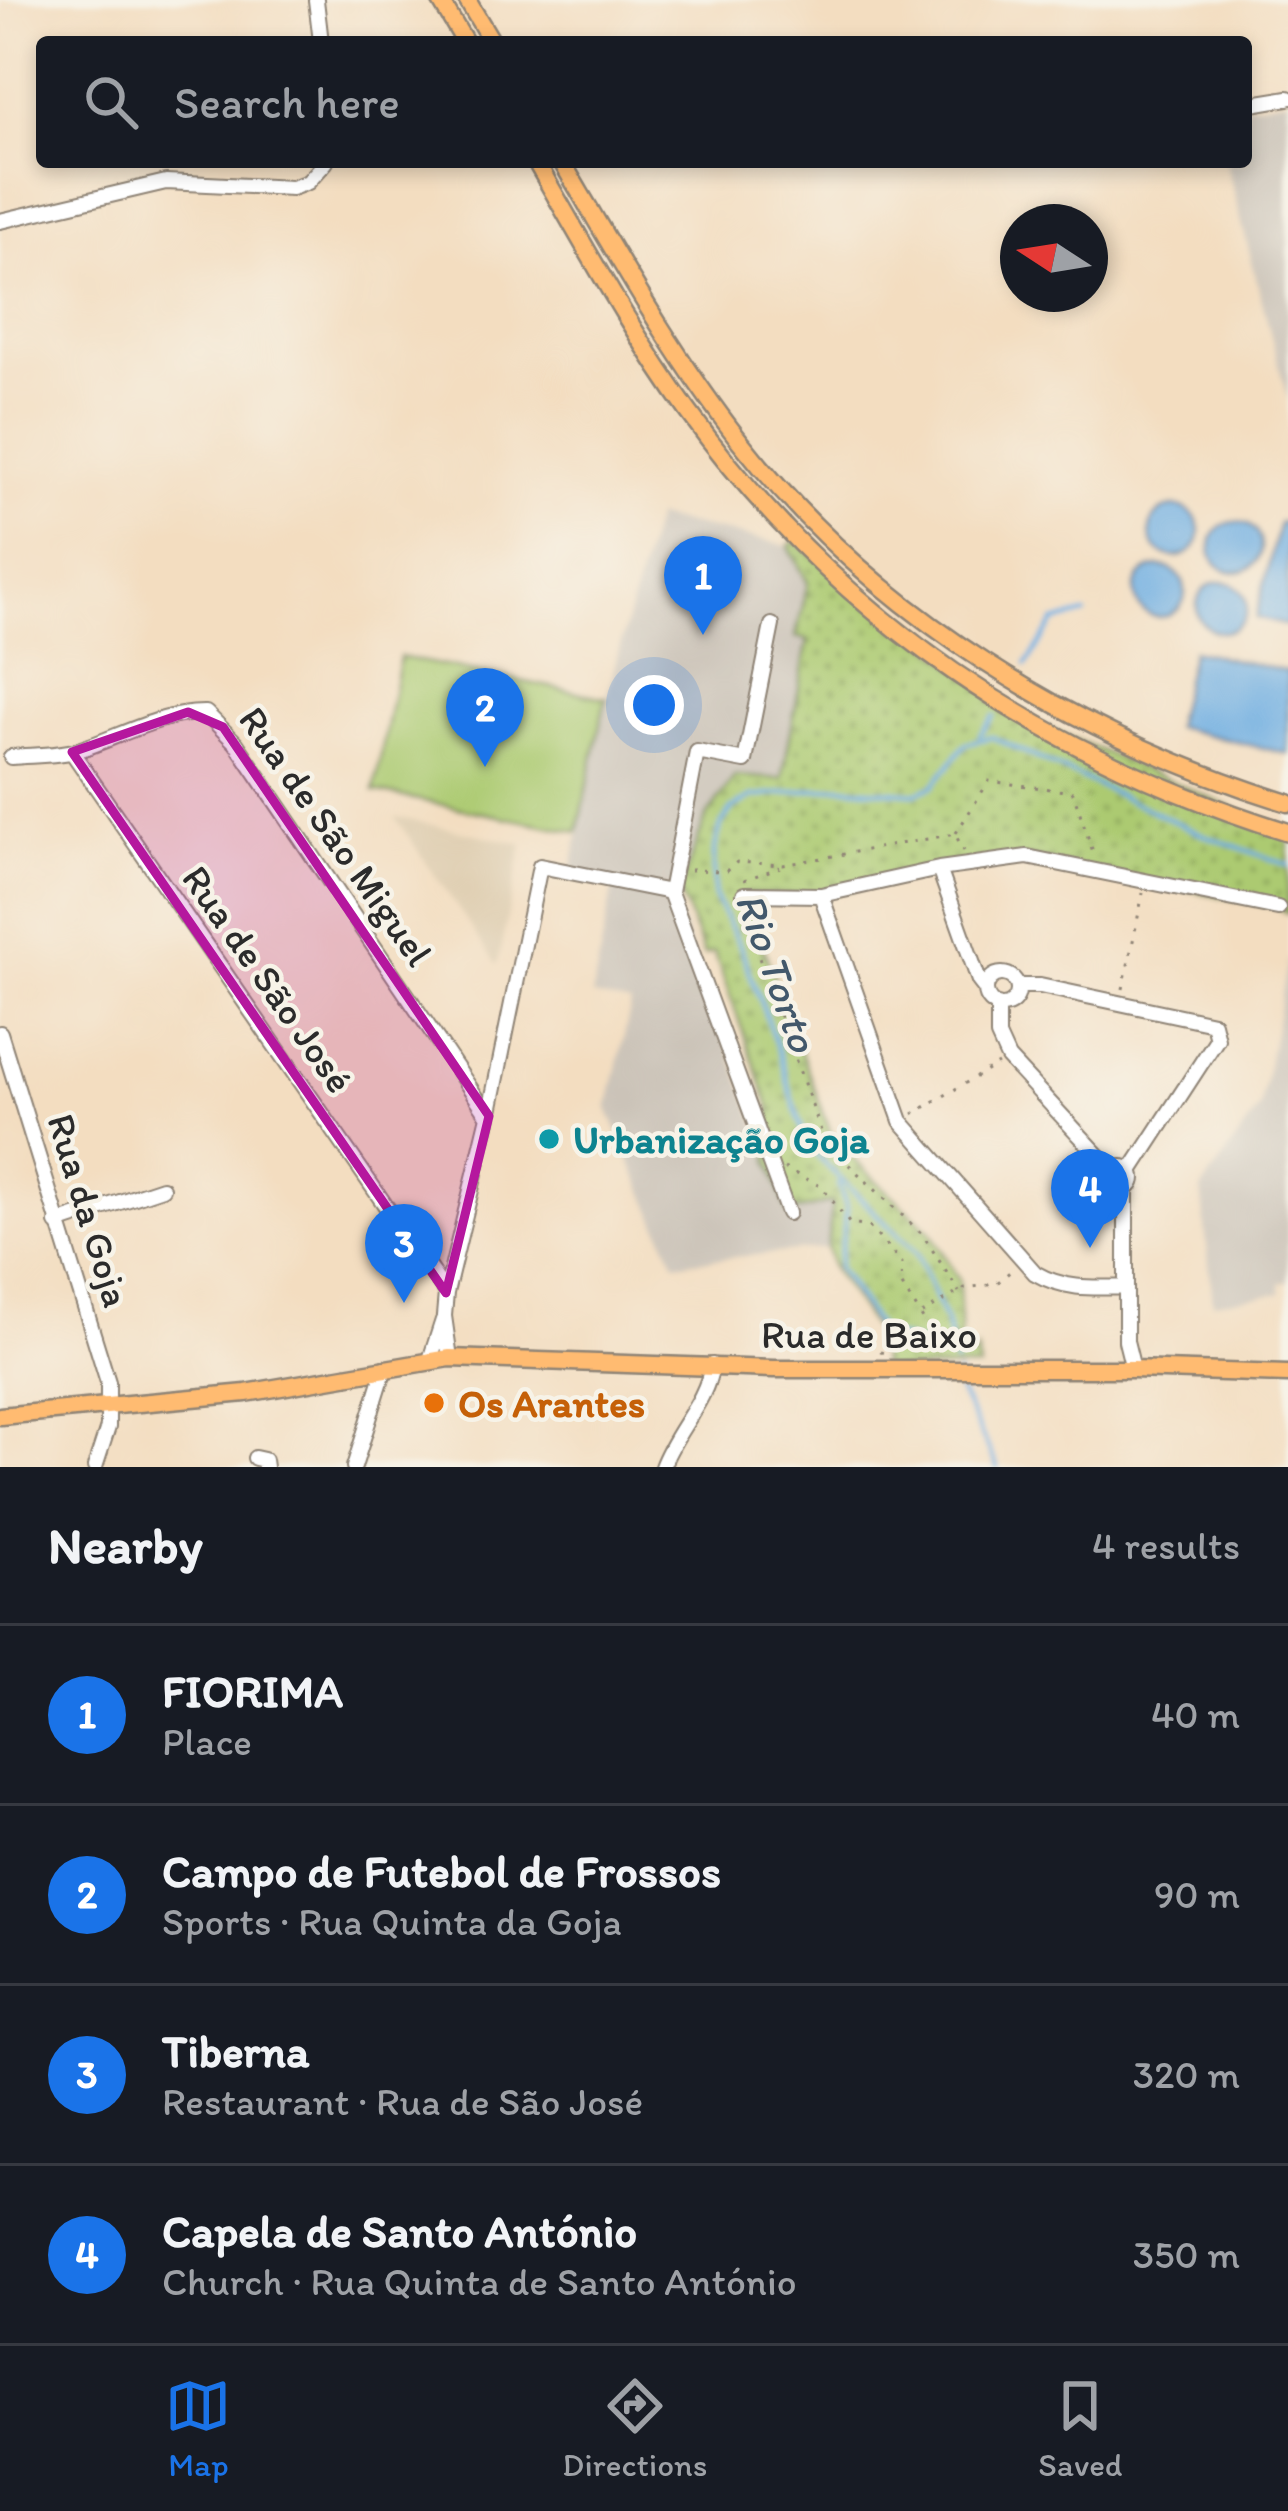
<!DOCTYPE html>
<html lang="en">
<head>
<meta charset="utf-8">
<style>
	body { margin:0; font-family:Itim,sans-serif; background:#20242c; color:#f1f3f6 }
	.compass { position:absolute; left:1000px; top:204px; width:108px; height:108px; border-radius:50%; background:#171b24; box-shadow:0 6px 18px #0003; rotate:282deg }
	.you { position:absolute; left:654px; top:705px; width:42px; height:42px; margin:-30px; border:9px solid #fff; border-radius:50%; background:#1a73e8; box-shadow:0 0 0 18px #1a73e833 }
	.badge { display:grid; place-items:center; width:78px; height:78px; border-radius:50%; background:#1a73e8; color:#fff; font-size:39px; font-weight:700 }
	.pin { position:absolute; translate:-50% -99px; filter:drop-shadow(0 3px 6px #0008) }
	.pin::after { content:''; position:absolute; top:63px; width:42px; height:36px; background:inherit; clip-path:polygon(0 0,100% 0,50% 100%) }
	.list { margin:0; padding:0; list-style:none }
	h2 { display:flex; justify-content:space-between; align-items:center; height:156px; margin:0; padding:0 48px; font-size:51px }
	h2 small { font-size:39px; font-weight:400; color:#9ea1a6 }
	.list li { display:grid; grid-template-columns:78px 1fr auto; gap:36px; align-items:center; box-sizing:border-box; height:180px; padding:0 48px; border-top:3px solid #363941 }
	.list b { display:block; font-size:45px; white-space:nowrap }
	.list p { margin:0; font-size:39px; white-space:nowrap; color:#9ea1a6 }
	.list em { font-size:39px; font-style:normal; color:#9ea1a6 }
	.icon { flex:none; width:66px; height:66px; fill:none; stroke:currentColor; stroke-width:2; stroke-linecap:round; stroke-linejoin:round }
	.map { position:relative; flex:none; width:1288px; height:1467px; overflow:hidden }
	.search { position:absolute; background:#171b24; box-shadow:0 6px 18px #0003; left:36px; right:36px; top:36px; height:132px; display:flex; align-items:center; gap:30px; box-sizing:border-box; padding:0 42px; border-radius:12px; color:#9ea1a6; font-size:45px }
	.sheet { height:876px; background:#171b24 }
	nav { display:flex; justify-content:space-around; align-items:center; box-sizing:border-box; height:168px; border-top:3px solid #363941; background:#171b24; font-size:33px; color:#9ea1a6 }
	nav a { display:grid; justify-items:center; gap:6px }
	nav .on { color:#1a73e8 }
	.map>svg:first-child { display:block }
	.built { fill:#dfceb1 }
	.industrial { fill:#cbc3b8 }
	.green { fill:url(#green-dots); stroke:#6c7a4e; stroke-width:3 }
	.pitch { fill:#acca71; stroke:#6c7a4e; stroke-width:3 }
	.water { fill:#6eade1; stroke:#4c6c86; stroke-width:3 }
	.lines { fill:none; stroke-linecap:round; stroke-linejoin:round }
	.stream { stroke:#6eade1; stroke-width:4.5 }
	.minor-casing { stroke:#8f8476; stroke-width:18 }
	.major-casing { stroke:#8f8476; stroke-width:21 }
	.path { stroke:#8f8476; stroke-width:3; stroke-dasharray:3 9; stroke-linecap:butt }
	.minor { stroke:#fff; stroke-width:14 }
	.major { stroke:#ffbb71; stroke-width:16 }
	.marked { fill:#b5179e; fill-opacity:0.2; stroke:#b5179e; stroke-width:9; stroke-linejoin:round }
	.culture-dot { fill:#0f9aa8; stroke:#f7f3e8; stroke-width:4.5 }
	.food-dot { fill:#e8710a; stroke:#f7f3e8; stroke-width:4.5 }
	.labels { text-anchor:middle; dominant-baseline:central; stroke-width:9; stroke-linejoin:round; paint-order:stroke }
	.street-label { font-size:39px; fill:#2b2b2b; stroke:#f7f3e8 }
	.culture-label { font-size:39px; font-weight:bold; fill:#0d838f; stroke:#f7f3e8; text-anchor:start }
	.food-label { font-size:39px; font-weight:bold; fill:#c56008; stroke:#f7f3e8; text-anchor:start }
	.water-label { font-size:42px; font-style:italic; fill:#42586b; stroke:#f7f3e8 }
</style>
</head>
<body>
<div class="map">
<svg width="1288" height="1467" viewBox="0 0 1288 1467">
	<defs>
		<pattern id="green-dots" width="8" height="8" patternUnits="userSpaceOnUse" patternTransform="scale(3)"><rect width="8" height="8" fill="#acca71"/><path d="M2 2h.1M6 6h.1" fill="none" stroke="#8ca45d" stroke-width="1.8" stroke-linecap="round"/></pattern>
	</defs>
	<rect width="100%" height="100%" fill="#f7f3e8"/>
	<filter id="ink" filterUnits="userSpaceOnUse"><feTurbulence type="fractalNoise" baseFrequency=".00833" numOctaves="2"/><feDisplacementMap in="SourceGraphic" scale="24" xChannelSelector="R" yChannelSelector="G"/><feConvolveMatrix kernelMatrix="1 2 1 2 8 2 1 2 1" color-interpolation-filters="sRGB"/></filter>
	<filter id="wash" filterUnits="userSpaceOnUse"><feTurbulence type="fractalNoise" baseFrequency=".004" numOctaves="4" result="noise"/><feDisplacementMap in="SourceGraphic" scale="48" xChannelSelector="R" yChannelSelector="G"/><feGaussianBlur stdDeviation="2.7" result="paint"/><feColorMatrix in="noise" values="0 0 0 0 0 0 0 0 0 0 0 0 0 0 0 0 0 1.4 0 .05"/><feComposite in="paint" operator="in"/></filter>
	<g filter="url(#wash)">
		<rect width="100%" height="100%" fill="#f3ddc0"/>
		<!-- built -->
		<path class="built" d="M 395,817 L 523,844 L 497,965 Z"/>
		<!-- industrial -->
		<path class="industrial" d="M 1288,98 L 1288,401 L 1226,162 L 1246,162 L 1246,105 Z
			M 655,517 L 789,546 L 808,583 L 797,636 L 808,639 L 782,779 L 688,870 L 679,891 L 671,892 L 789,1213 L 832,1201 L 827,1248 L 675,1263 L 608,1109 L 631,1004 L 592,996 L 614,882 L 571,872 L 606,698 Z
			M 1288,957 L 1288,1281 L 1280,1283 L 1281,1293 L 1213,1302 L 1201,1190 L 1260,1107 Z"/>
		<!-- green -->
		<path class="green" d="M 794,541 L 1020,716 L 1288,832 L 1288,914 L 1278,908 L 1027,857 L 821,895 L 744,894 L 833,1140 L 929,1230 L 959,1280 L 961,1357 L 973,1358 L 977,1351 L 979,1368 L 881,1370 L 879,1337 L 832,1268 L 827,1248 L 832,1202 L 788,1213 L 769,1160 L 770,1107 L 714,952 L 704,955 L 679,891 L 706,818 L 735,776 L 782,779 L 808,640 L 796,637 L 808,583 L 789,546 Z"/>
		<!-- pitch -->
		<path class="pitch" d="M 400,657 L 606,698 L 578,832 L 374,791 Z"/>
		<!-- water -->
		<path class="water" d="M1150 532a25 25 0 1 1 50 0a25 25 0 1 1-50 0Z
			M1211 547a25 25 0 1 1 50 0a25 25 0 1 1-50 0Z
			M 1279,522 L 1288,524 L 1288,626 L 1256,618 Z
			M1135 592a25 25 0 1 1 50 0a25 25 0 1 1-50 0Z
			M1197 607a25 25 0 1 1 50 0a25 25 0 1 1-50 0Z
			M 1192,650 L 1288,672 L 1288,754 L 1174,727 Z"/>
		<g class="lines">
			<!-- stream -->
			<path class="stream" d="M 1027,664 L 1054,622 L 1085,614
				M 980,735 L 994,716
				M 838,1183 L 847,1208 L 838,1268 L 882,1334 L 953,1352
				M 955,1363 L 946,1323 L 916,1253 L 807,1146 L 778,1050 L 741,948 L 714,896 L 714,852 L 721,825 L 732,809 L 752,797 L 838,787 L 915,793 L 933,786 L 966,743 L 992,737 L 1204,835 L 1288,865
				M 957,1374 L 959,1391 L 998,1467"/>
		</g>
	</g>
	<g filter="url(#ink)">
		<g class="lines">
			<defs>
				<path id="minor" d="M 316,0 L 321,42
					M 1246,105 L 1288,98
					M 0,221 L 166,182 L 292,188 L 308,182 L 326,162
					M 72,752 L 446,1293
					M 11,757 C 32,755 57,756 78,750 C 120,737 161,712 206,713 L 236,743 L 489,1116
					M 939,869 L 979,981 L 986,990
					M 670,892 L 697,752 L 745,761 L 772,625
					M 744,894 L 821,895 L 939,869 L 1027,857 L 1278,908
					M 821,895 L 901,1121 L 1035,1273 C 1064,1290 1093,1288 1126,1287
					M986 990a16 16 0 1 1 32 0a16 16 0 1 1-32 0Z
					M 1018,986 L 1040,986 L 1213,1023 L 1217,1039 L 1131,1171
					M 998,1005 L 998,1036 L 1008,1058 L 1113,1171
					M 0,1033 L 108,1382 L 108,1427 L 95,1467
					M1111 1178a11 11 0 1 1 22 0a11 11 0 1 1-22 0Z
					M 1126,1188 L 1126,1341 L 1133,1369
					M 57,1223 L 162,1188
					M 450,1358 L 444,1316 L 446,1293 L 489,1116 L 540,866 L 670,892 L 788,1213
					M 430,1360 L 443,1320
					M 255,1458 L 264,1460 L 265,1467
					M 354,1467 L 385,1368
					M 662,1467 C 675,1431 706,1403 712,1365"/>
				<path id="major" d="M 440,0 L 465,42
					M 467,0 L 492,42
					M 536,162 C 585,246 631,332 688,411 C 838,619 1044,756 1288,832
					M 562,162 C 618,257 671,353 739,440 C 877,616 1076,737 1288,803
					M 0,1416 L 246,1393 L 450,1358 L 774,1369 L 1133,1369 L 1288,1374"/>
			</defs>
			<!-- minor casing -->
			<use href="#minor" class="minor-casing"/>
			<!-- major casing -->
			<use href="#major" class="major-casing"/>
			<!-- path -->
			<path class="path" d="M 956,833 L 989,781 L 1073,792 L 1094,855
				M 690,870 L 726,871 L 737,862 L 783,865 L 955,834 L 964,851
				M 744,880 L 780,867
				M 743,913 L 825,1142 L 923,1235 L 959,1292
				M 1123,989 L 1143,893
				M 913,1114 L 998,1064
				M 784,1168 L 822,1187 L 850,1224 L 869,1227 L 902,1263 L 901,1284 L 928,1327 L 926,1337 L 887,1330 L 881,1354
				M 922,1314 L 965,1288 L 996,1284 L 1013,1269"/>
			<!-- minor -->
			<use href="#minor" class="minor"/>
			<!-- major -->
			<use href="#major" class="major"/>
		</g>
	</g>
	<!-- marked area -->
	<path class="marked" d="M 188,712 L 223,727 L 489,1116 L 446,1293 L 72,752 Z"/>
	<!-- markers -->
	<circle class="culture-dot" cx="549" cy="1139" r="12"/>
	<circle class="food-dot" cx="434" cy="1403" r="12"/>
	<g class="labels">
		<!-- street labels -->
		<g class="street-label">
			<text transform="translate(336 836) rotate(55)">Rua de São Miguel</text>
			<text transform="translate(268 979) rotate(55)">Rua de São José</text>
			<text transform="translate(89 1210) rotate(73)">Rua da Goja</text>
			<text x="869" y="1334">Rua de Baixo</text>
		</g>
		<!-- culture labels -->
		<g class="culture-label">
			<text x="573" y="1139">Urbanização Goja</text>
		</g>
		<!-- food labels -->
		<g class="food-label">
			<text x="458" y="1403">Os Arantes</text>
		</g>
		<!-- water labels -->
		<g class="water-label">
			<text transform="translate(777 972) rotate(70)">Rio Torto</text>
		</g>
	</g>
</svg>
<svg class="compass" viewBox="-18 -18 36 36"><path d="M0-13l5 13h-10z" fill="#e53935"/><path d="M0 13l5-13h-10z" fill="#9ea1a6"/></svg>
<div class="you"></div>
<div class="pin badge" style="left:703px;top:635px">1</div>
<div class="pin badge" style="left:485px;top:767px">2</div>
<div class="pin badge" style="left:404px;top:1303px">3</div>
<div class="pin badge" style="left:1090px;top:1248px">4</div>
<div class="search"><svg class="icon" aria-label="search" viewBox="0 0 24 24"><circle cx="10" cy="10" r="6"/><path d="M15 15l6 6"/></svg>Search here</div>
</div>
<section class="sheet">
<h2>Nearby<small>4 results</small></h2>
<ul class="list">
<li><span class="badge">1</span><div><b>FIORIMA</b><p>Place</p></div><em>40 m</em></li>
<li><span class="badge">2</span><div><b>Campo de Futebol de Frossos</b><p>Sports · Rua Quinta da Goja</p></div><em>90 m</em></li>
<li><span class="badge">3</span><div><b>Tiberna</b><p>Restaurant · Rua de São José</p></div><em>320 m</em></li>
<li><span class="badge">4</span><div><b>Capela de Santo António</b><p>Church · Rua Quinta de Santo António</p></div><em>350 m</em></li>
</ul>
</section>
<nav>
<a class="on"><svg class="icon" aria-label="map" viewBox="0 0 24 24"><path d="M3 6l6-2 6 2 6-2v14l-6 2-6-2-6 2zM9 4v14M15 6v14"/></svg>Map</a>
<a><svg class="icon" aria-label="directions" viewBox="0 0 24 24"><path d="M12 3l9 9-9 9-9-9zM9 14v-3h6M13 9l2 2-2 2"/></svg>Directions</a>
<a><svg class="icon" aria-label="saved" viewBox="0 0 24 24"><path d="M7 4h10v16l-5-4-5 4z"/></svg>Saved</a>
</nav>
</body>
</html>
